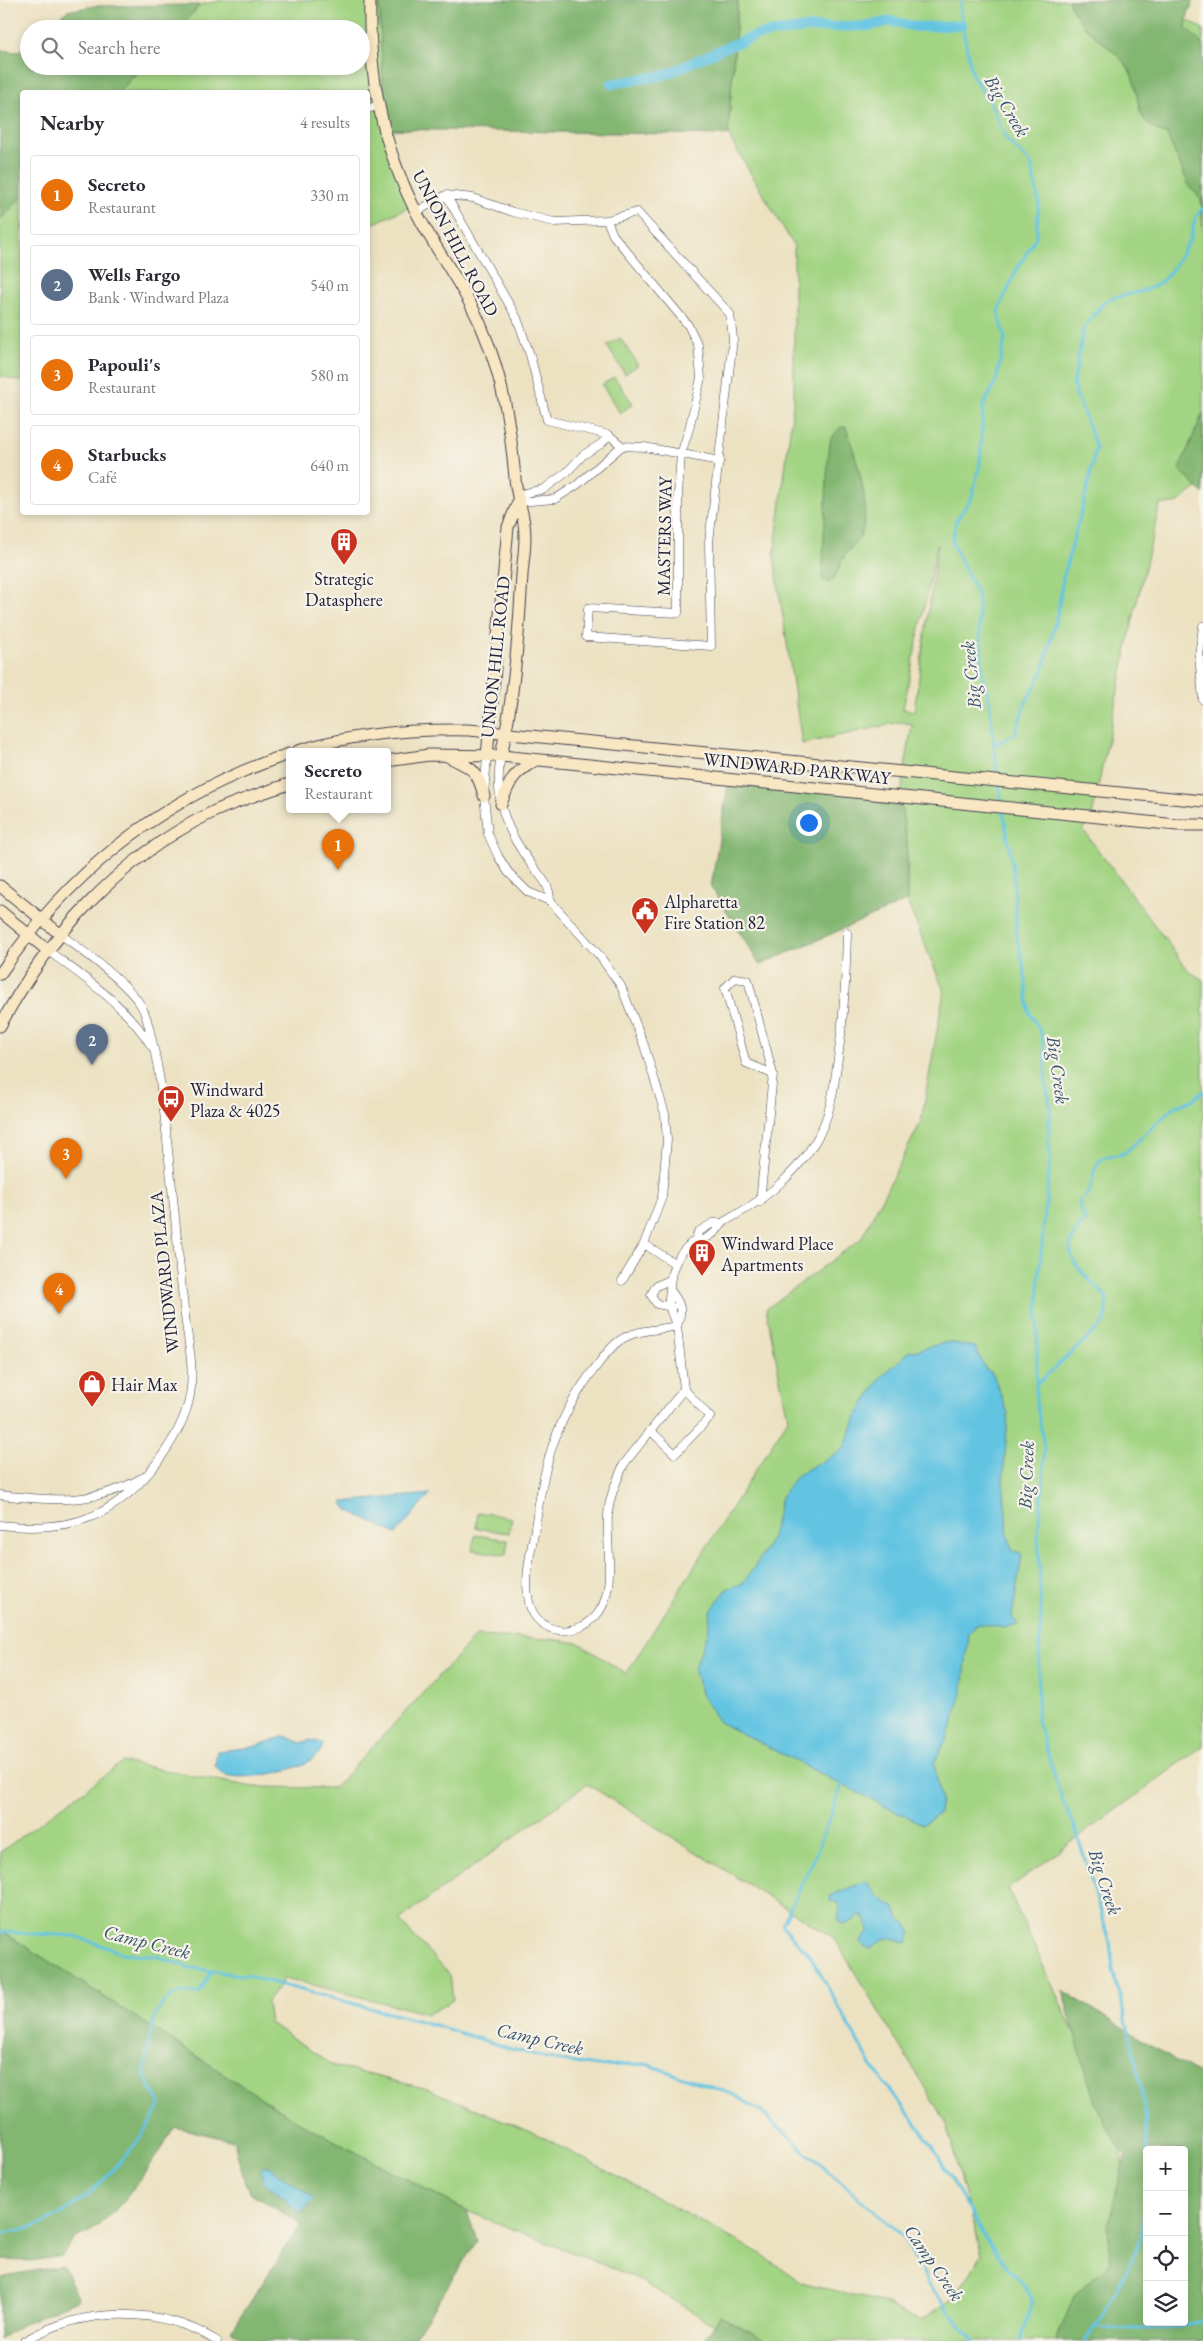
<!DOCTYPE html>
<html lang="en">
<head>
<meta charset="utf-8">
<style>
	body { margin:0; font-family:"EB Garamond",serif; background:#f7f7f7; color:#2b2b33 }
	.controls { position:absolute; right:15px; bottom:15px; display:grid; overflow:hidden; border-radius:5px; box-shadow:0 2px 8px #0003 }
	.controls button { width:45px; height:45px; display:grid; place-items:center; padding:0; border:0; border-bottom:1px solid #e1e1e2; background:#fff; color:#2b2b33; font:25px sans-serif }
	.you { position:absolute; left:808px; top:822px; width:18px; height:18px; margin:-12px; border:4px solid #fff; border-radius:50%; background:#1a73e8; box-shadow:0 0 0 8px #1a73e833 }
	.badge { display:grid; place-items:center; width:32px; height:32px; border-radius:50%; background:#c8321e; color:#fff; font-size:16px; font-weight:700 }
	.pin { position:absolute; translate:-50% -41px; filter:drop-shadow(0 1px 2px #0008) }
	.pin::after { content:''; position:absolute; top:26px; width:18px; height:15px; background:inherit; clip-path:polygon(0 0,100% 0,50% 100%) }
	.popup { position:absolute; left:286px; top:748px; width:105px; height:65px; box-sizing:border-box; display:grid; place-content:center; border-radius:5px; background:#fff; filter:drop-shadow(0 1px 4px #0005); font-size:16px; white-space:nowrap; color:#7c7c81 }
	.popup b { font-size:19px; color:#2b2b33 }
	.popup::after { content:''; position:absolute; left:50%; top:100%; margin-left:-10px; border:10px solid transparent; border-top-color:#fff }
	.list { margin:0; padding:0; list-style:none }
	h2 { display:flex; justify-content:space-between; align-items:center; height:65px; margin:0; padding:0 20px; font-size:21px }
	h2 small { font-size:16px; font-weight:400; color:#7c7c81 }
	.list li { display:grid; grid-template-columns:32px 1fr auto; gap:15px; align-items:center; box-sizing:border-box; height:80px; margin:0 10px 10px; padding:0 10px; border:1px solid #e1e1e2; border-radius:5px }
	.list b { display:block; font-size:19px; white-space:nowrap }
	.list p { margin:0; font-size:16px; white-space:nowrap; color:#7c7c81 }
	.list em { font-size:16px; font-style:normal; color:#7c7c81 }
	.icon { flex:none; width:28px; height:28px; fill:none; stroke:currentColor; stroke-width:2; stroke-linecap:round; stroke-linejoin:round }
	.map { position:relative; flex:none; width:1203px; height:2341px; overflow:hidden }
	.search { position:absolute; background:#fff; box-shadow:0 2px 8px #0003; left:20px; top:20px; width:350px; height:55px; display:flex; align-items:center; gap:12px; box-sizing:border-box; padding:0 18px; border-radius:28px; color:#7c7c81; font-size:19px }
	.panel { position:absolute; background:#fff; box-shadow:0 2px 8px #0003; left:20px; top:90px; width:350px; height:425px; border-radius:5px }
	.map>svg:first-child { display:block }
	.green { fill:#a3d483; stroke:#627b5f; fill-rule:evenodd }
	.forest { fill:#82b671; stroke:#526c56; fill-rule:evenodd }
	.water { fill:#64c4e2; stroke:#43738e }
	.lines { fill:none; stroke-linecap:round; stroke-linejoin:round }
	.stream { stroke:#64c4e2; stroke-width:3 }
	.canal { stroke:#64c4e2; stroke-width:10 }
	.street-casing { stroke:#403f4f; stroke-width:9 }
	.secondary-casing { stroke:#403f4f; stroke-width:13 }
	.street { stroke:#fff; stroke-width:8 }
	.secondary { stroke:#f9e7c3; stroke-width:11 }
	.labels { text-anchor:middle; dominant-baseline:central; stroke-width:4.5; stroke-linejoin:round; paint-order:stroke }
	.street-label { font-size:18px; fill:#22223b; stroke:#f7f3e8 }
	.poi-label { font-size:18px; fill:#22223b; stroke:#f7f3e8; text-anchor:start }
	.water-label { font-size:19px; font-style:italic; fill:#36536d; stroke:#f7f3e8 }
</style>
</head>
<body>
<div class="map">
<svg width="1203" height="2341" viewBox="0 0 1203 2341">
	<rect width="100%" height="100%" fill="#f7f3e8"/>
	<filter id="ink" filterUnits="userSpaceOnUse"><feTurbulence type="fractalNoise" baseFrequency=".02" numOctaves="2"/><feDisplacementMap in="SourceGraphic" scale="10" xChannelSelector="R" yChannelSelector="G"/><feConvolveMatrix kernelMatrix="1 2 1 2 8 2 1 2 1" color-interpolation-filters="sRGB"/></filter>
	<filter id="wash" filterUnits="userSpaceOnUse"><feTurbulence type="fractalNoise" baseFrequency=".0096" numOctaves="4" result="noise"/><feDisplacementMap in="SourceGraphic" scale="20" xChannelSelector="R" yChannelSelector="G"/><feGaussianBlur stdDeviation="1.12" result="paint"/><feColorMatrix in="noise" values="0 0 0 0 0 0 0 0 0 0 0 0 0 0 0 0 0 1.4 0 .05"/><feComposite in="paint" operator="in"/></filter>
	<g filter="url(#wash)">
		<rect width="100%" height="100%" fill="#ece2c2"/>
		<!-- green -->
		<path class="green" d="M 224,0 L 379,0 L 385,129 L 416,204 L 368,226 L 368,92 L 119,92 L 143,66 L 361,66 L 361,29 L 178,29 L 200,5 Z
			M 738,0 L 1180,0 L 1181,16 L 1203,29 L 1203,483 L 1176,504 L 1160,504 L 1133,619 L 1091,821 L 1083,830 L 1189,971 L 1203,980 L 1203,1746 L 1008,1889 L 1116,2124 L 1132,2224 L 1123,2246 L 1058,2341 L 742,2341 L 632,2276 L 467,2211 L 297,2121 L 0,1930 L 0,1852 L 123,1762 L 253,1787 L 334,1788 L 476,1636 L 549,1639 L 579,1643 L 626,1674 L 788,1419 L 766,1309 L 861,1239 L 921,1122 L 944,991 L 907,901 L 907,842 L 900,800 L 912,724 L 900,722 L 802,744 L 774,557 L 794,398 L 794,246 L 728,135 ZM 938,544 L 914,711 L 903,709 L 937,545 ZM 587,1784 L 834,1938 L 945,2121 L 982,2255 L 955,2297 L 920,2321 L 885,2303 L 801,2282 L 761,2254 L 543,2137 L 428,2089 L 334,2066 L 270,2023 L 267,2002 L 285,1978 L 428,2014 L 453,2000 L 450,1975 L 399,1920 Z
			M 22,196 L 22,382 L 0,376 L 0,220 Z
			M 620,338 L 638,365 L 625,374 L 607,346 Z
			M 614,377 L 633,404 L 620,413 L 602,385 Z
			M 478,1512 L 512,1518 L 509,1533 L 476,1528 Z
			M 475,1535 L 508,1540 L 506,1555 L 472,1550 Z"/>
		<!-- forest -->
		<path class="forest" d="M 379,0 L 738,0 L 728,135 L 385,129 Z
			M 1069,0 L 1194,0 L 1188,14 L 1186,28 L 1203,45 L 1203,228 L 1201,199 L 1189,186 L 1167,135 C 1132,122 1142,103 1132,76 C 1124,54 1096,41 1082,23 C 1077,18 1073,10 1069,4 Z
			M 200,5 L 178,29 L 46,29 L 67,11 L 93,6 Z
			M 29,43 L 29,66 L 143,66 L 119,92 L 22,92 L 22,196 L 0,220 L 0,50 L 18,52 Z
			M 1203,413 L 1203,494 L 1179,469 Z
			M 841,427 L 846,427 C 855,455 874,509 860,536 C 856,544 848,550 844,557 C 838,567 838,577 828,583 L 822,579 L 828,458 L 831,438 Z
			M 729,779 L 900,800 L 907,842 L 907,901 L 760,965 L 711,887 Z
			M 0,1930 L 297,2121 L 467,2211 L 477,2241 L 412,2341 L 245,2341 L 232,2330 L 301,2224 L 251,2193 L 245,2183 L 234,2141 L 175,2127 C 153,2160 132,2197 102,2223 C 85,2239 77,2229 62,2256 L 30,2261 L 0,2260 Z
			M 1062,1990 L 1203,2077 L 1203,2341 L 1056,2341 L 1074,2296 L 1111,2263 L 1107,2229 L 1125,2157 L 1095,2103 ZM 1147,2150 L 1184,2150 L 1184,2322 L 1147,2322 Z
			M 63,2266 L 79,2299 L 26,2322 L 0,2339 L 0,2279 L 4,2276 Z
			M 720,2316 L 769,2341 L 703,2341 Z"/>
		<!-- water -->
		<path class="water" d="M 948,1342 L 975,1347 L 985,1368 L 993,1374 L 1008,1414 L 1003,1481 L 1008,1535 L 1012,1550 L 1022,1554 L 1012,1617 L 1019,1625 L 1002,1628 L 991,1625 L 977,1624 L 969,1634 L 963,1689 L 952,1727 L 934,1764 L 941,1798 L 939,1814 L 923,1824 L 894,1811 L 719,1722 L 702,1696 L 694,1668 L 708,1633 L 711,1611 L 727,1589 L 743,1583 L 754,1568 L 772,1537 L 781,1497 L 797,1475 L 843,1450 L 856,1417 L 880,1378 L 909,1352 Z
			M 430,1494 L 396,1534 L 348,1510 L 342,1502 Z
			M 285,1736 L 301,1743 L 309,1740 L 323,1743 C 323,1769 251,1780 231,1776 C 223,1775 219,1771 215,1766 L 217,1751 L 253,1747 Z
			M 866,1881 L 879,1897 L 895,1908 L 898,1917 L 907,1924 L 911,1932 L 907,1943 L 891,1938 L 883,1939 L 870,1949 L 864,1947 L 861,1941 L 869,1930 L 865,1918 L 861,1916 L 847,1924 L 842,1924 L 839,1921 L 839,1904 L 830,1900 L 830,1896 Z
			M 268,2166 L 314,2198 L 302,2214 L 263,2181 L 260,2169 Z"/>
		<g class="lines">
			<!-- stream -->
			<path class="stream" d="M 960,0 L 962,25 L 973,77 L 991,104 L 1006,139 L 1031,164 L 1039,202 L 1036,237 L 1016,271 L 998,311 L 1005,339 L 996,381 L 983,407 L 980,464 L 972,497 L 956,521 L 952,543 L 977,593 L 983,677 L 989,698 L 998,779
				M 993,745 L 1015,734 L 1024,706 L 1043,671 L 1058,612 L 1063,578 L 1087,490 L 1096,447 L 1073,385 L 1084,328 L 1103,303 L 1109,299 C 1147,289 1161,293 1181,255 C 1183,250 1188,244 1190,239 C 1196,224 1190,222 1203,208
				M 999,785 L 1002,803
				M 1003,810 L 1013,869 L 1017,937 L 1025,974 L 1029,1012 L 1042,1034 L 1045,1059 L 1046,1086 L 1051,1108 L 1048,1127 L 1050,1162 L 1039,1275 L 1037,1348 L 1036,1401 L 1044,1446 L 1043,1484 L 1038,1533 L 1041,1611 L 1037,1720 L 1063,1802 L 1074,1824 L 1110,1942 L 1113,1970 L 1131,2040 L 1145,2106 L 1147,2150
				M 1036,1385 L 1105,1322 L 1107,1298 C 1084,1272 1050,1254 1086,1220 L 1082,1216 L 1079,1203 C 1082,1199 1087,1195 1089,1191 C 1094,1181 1092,1165 1103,1158 C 1111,1154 1119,1157 1126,1152 L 1174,1107 L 1193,1100 L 1203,1092
				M 842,1785 L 814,1859 L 782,1925 L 811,1957 L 871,2065 L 930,2142 L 985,2237 L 1008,2268 L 1025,2286 L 1032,2300 L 1021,2341
				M 0,1932 L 75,1936 L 122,1953 L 156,1956 L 191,1968 L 248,1976 L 431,2024 L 512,2049 L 560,2061 L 598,2066 L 646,2064 L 734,2095 L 759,2110 L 903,2237 L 932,2289 L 974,2341
				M 0,2234 C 51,2229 87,2200 119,2163 C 136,2144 151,2126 160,2103 L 144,2076 C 148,2052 149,2000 179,1993 C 185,1992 192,1993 199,1993 L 211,1972
				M 1096,2327 L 1155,2330 L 1203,2321
				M 1085,2341 C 1095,2329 1102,2316 1109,2302 C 1134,2261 1145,2236 1147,2187"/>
			<!-- canal -->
			<path class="canal" d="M 611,84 L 665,75 L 724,48 L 755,36 L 770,33 L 808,28 L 868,26 L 890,21 L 917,27 L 962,25"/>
		</g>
	</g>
	<g filter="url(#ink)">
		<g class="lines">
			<defs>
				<path id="street" d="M 368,109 L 378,105
					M 446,195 L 517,318 L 530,355 L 547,420 L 609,435 L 622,446 L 644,447 L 720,461
					M 416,212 L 446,195 L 473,198 L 513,212 L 554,222 L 607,220 L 637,212 L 730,314 L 733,339 L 709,542 L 711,646 L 586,637 L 588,608 L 678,613 L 678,494 L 681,454 L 689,429 L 701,378 L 698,345 L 688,325 L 613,235 L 607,220
					M 517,495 L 544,489 L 567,472 L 583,455 L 601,444 L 609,435
					M 518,502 L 555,499 L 577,485 L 622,446
					M 1203,626 L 1199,655 L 1203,700
					M 487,756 L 484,796 L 488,834 L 498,856 L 508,872 L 528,892 L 550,901 L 599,955 L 621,986 L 644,1045 L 665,1114 L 667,1140 L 662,1197 L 644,1244 L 622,1281
					M 501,756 C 493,798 506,831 531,864 C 541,877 550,884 550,901
					M 47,950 C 86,979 126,1005 152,1047
					M 735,978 L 748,980 L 773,1074 L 746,1063 L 725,988 Z
					M 760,1202 L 773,1074
					M 713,1223 L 722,1223 C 717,1232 712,1235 703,1240 L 696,1239 L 698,1232 Z
					M 722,1223 C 760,1202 792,1180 815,1142 C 831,1116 834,1088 838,1058 C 844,1017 846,975 847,933
					M 644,1244 L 674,1263
					M 670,1280 L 656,1286 L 651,1295 L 657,1304 L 672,1307
					M 670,1290 C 681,1303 683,1311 677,1326 C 671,1314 667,1304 670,1290 Z
					M 670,1290 C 670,1267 678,1253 696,1239
					M 677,1326 L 684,1389 L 624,1464 C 617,1480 609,1497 608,1515 C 606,1543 616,1588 599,1612 C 580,1639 537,1637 529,1602 C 524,1581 530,1555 534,1534 C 544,1469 551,1427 592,1372 C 600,1362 608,1349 619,1341 C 635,1329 659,1330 677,1326 Z
					M 651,1431 L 675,1454 L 710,1417 L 684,1389
					M 0,1495 C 52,1501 94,1505 142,1478
					M 0,1525 C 71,1533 116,1518 159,1460 C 173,1441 186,1418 190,1395 C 195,1366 187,1337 184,1308 C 179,1265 176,1222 171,1179 C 166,1133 163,1086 152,1040 C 149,1028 147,1014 140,1004 C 125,981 83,951 60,934
					M 24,2341 C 83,2307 159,2305 217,2341"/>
				<path id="secondary" d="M 370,0 C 368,80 385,158 425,228 C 444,262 467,292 482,328 C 503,378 510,424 515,478 C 516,494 522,508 524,524 C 527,540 523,559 522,575 C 519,636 514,697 501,756
					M 298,751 C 353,733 411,729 469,730 L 1203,801
					M 447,756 C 471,768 477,768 484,796
					M 487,756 L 508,527 L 518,502
					M 387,761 L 429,755 L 501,756 L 1177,825 L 1203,825
					M 501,804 C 510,780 513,773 536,760
					M 0,886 L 60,934
					M 0,911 L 47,950
					M 0,974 C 72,868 167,794 289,754
					M 0,1026 C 48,937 119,858 211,813 C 236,801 263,793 289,784"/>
			</defs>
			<!-- street casing -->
			<use href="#street" class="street-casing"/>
			<!-- secondary casing -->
			<use href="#secondary" class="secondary-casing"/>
			<!-- street -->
			<use href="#street" class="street"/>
			<!-- secondary -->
			<use href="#secondary" class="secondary"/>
		</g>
	</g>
	<!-- icons -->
	<defs>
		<symbol id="building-pin" viewBox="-11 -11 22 30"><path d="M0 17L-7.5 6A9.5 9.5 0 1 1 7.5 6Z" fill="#c8321e" stroke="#f7f3e8"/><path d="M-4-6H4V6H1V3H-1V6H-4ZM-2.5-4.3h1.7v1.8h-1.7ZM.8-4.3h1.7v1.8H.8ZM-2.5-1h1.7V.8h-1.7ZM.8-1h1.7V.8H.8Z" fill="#fff"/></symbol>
		<symbol id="civic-pin" viewBox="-11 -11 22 30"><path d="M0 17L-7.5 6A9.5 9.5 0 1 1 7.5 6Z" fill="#c8321e" stroke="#f7f3e8"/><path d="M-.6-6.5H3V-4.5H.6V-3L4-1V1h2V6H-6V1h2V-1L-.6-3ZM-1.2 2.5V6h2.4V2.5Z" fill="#fff"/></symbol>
		<symbol id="bus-pin" viewBox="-11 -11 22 30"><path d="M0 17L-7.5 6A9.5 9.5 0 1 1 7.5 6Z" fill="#c8321e" stroke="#f7f3e8"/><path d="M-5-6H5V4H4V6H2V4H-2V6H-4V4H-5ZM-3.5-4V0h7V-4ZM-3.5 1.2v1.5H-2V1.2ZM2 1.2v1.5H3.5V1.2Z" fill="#fff"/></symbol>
		<symbol id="shop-pin" viewBox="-11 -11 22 30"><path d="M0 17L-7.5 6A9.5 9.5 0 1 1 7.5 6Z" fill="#c8321e" stroke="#f7f3e8"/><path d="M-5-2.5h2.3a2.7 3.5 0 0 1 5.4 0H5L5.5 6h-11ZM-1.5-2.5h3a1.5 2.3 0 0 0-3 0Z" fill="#fff"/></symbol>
	</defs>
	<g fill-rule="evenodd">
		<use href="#building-pin" x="328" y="526" width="32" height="43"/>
		<use href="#civic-pin" x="629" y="895" width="32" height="43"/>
		<use href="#bus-pin" x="155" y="1083" width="32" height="43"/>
		<use href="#building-pin" x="686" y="1237" width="32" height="43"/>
		<use href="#shop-pin" x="76" y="1368" width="32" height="43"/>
	</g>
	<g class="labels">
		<!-- street labels -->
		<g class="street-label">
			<text transform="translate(456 243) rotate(62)">UNION HILL ROAD</text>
			<text transform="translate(664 536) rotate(-89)">MASTERS WAY</text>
			<text transform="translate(495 657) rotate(-84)">UNION HILL ROAD</text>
			<text transform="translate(797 768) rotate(6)">WINDWARD PARKWAY</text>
			<text transform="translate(164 1272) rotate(-96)">WINDWARD PLAZA</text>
		</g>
		<!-- poi labels -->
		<g class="poi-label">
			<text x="344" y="578" text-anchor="middle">Strategic<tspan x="344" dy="21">Datasphere</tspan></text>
			<text x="664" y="901">Alpharetta<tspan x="664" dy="21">Fire Station 82</tspan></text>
			<text x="190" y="1089">Windward<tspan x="190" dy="21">Plaza &amp; 4025</tspan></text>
			<text x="721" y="1243">Windward Place<tspan x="721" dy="21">Apartments</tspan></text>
			<text x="111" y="1384">Hair Max</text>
		</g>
		<!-- water labels -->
		<g class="water-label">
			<text transform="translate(1007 106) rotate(59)">Big Creek</text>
			<text transform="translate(971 675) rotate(-96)">Big Creek</text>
			<text transform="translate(1058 1070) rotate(82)">Big Creek</text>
			<text transform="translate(1026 1475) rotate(-88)">Big Creek</text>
			<text transform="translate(1105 1882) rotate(72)">Big Creek</text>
			<text transform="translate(147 1942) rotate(14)">Camp Creek</text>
			<text transform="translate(540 2039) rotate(13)">Camp Creek</text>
			<text transform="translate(934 2263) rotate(55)">Camp Creek</text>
		</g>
	</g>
</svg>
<div class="controls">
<button>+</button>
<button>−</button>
<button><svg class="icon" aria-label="locate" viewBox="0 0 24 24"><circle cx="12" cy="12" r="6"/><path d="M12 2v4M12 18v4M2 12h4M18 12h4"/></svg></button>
<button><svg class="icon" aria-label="layers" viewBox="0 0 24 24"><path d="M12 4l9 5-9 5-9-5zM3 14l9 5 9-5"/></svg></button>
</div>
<div class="you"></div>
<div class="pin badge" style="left:338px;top:870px;background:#e8710a">1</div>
<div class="popup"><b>Secreto</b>Restaurant</div>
<div class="pin badge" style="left:92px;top:1065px;background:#5c6f8a">2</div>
<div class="pin badge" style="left:66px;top:1179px;background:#e8710a">3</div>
<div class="pin badge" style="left:59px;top:1314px;background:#e8710a">4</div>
<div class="search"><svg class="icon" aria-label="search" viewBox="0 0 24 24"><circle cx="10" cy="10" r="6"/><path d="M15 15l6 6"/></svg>Search here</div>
<section class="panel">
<h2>Nearby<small>4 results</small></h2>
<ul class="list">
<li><span class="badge" style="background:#e8710a">1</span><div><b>Secreto</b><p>Restaurant</p></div><em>330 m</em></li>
<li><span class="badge" style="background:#5c6f8a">2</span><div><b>Wells Fargo</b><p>Bank · Windward Plaza</p></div><em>540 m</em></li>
<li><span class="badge" style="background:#e8710a">3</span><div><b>Papouli's</b><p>Restaurant</p></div><em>580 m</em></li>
<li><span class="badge" style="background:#e8710a">4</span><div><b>Starbucks</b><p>Café</p></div><em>640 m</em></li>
</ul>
</section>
</div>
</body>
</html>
